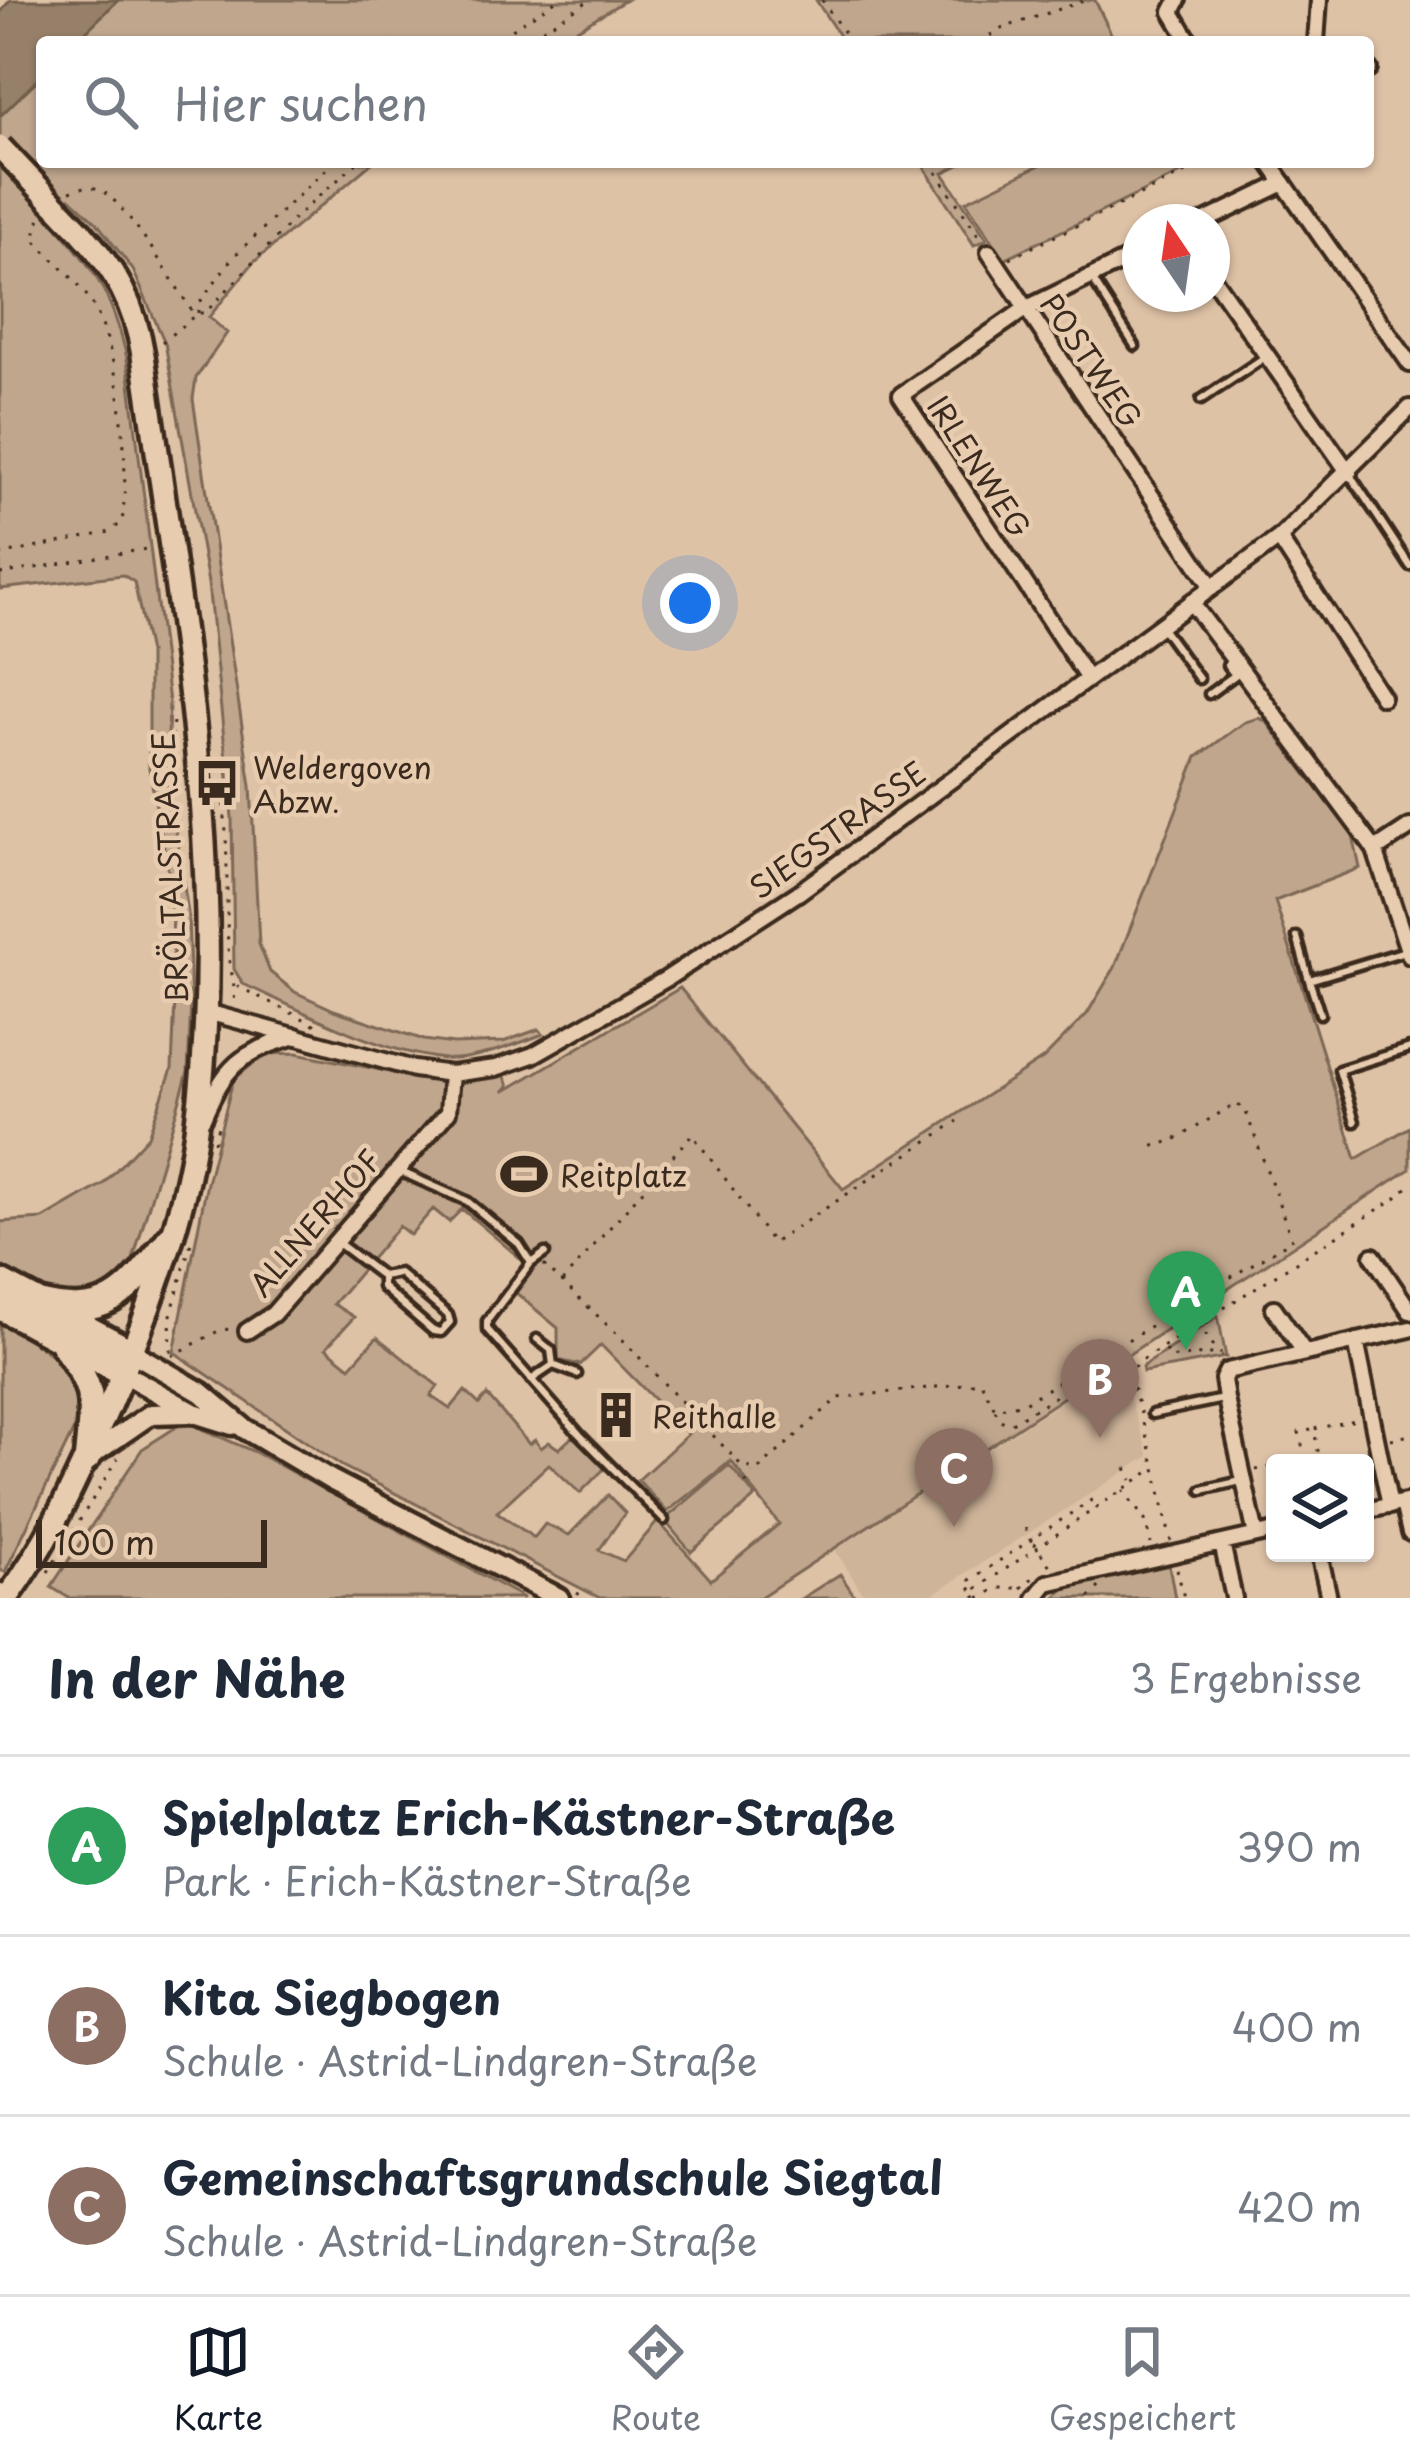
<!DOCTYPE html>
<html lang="de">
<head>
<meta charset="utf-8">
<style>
	body { margin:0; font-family:"Playpen Sans",sans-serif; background:#f6f6f7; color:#1f2937 }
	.controls { position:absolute; right:36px; bottom:36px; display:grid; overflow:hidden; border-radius:12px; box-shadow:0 3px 9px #0004 }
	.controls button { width:108px; height:108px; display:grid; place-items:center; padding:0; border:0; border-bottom:3px solid #e0e1e3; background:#fff; color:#1f2937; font:60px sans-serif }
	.compass { position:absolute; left:1122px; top:204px; width:108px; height:108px; border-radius:50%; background:#fff; box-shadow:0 3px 9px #0004; rotate:347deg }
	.scale { position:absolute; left:36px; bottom:30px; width:231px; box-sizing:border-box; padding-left:12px; border:6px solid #3b2a1e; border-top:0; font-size:33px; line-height:42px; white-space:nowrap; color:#3b2a1e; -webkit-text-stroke:9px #e8ccaf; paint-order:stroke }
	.you { position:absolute; left:690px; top:603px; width:42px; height:42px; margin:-30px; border:9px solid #fff; border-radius:50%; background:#1a73e8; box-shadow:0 0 0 18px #1a73e833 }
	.badge { display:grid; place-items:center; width:78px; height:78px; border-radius:50%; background:#111827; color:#fff; font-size:39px; font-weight:700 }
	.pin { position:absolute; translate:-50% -99px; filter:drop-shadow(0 3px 6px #0008) }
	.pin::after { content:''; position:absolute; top:63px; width:42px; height:36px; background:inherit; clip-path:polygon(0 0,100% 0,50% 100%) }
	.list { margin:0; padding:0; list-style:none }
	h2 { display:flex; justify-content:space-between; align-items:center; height:156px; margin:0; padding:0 48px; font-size:51px }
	h2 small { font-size:39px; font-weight:400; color:#747a83 }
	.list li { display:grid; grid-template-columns:78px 1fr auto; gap:36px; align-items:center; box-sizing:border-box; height:180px; padding:0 48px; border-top:3px solid #e0e1e3 }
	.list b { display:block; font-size:45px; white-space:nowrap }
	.list p { margin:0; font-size:39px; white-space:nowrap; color:#747a83 }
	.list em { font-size:39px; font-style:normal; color:#747a83 }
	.icon { flex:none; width:66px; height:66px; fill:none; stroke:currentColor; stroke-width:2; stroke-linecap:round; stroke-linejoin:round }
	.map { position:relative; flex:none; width:1410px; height:1598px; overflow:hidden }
	.search { position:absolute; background:#fff; box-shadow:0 3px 9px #0004; left:36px; right:36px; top:36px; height:132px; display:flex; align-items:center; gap:30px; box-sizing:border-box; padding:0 42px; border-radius:12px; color:#747a83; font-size:45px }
	.sheet { height:696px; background:#fff }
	nav { display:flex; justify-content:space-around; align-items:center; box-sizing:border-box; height:168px; border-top:3px solid #e0e1e3; background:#fff; font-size:33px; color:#747a83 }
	nav a { display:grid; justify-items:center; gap:6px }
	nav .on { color:#111827 }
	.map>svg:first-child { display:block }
	.built { fill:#ceb499 }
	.green { fill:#bfa68d; stroke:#7d6856; stroke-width:3; fill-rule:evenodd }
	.water { fill:#97806b; stroke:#725e4c; stroke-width:3 }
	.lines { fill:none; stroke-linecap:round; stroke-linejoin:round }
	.lane-casing { stroke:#3b2a1e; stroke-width:15 }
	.street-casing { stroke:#3b2a1e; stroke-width:22 }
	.secondary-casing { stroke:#3b2a1e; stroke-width:27 }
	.primary-casing { stroke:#3b2a1e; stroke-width:30 }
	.highway-casing { stroke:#3b2a1e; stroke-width:33 }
	.path { stroke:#3b2a1e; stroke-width:3; stroke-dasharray:3 9; stroke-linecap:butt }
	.lane { stroke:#e8ccaf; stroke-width:6 }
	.street { stroke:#e8ccaf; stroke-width:14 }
	.secondary { stroke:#e8ccaf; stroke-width:18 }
	.primary { stroke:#e8ccaf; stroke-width:21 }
	.highway { stroke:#e8ccaf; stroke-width:24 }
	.primary-bridge-casing { stroke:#3b2a1e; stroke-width:30; stroke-linecap:butt }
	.path-bridge { stroke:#3b2a1e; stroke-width:3; stroke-dasharray:3 9; stroke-linecap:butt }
	.primary-bridge { stroke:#e8ccaf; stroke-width:21 }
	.labels { text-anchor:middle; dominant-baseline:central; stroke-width:9; stroke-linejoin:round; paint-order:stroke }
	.street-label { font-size:30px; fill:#3b2a1e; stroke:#e8ccaf }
	.poi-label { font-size:30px; fill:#3b2a1e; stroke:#e8ccaf; text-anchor:start }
</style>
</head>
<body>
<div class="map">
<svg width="1410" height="1598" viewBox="0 0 1410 1598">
	<rect width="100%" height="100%" fill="#dec2a6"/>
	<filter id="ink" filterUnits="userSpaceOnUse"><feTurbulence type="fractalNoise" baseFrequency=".00833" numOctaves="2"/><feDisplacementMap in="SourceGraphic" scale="24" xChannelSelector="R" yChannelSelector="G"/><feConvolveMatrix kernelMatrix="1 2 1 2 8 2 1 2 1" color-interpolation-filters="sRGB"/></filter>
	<g filter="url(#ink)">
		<!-- built -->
		<path class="built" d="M 1113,1368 L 1123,1379 L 1149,1456 L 927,1598 L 866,1598 L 835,1550 Z"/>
		<!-- green -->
		<path class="green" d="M 118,0 L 626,0 L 555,42 L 75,42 Z
			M 816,0 L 1095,0 L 1115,42 L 843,42 Z
			M 42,75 L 42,162 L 373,162 L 253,263 L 209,317 L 227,333 L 196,378 L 193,399 L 251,786 L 259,944 L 270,972 L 295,992 L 334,1010 L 424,1040 L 454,1044 L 503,1042 L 539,1029 L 543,1034 C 518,1044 470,1062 444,1059 C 374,1051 306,1012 243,984 L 234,969 L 232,817 L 208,583 L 165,343 L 133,270 L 97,223 L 70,198 L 52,221 C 95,269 112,294 127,358 L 169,702 L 167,773 L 188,913 L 191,1002 L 188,1072 L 129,1273 L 108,1293 L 83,1300 L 54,1298 L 0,1271 L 0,1222 L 43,1219 L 103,1184 L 148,1136 L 172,1069 L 175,999 L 170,881 L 149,768 L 149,653 L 134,582 L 123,575 L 0,589 L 0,116 Z
			M 921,162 L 965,162 L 943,173 L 987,239 L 974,245 Z
			M 1046,162 L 1204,162 L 1004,259 L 966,201 Z
			M 1259,718 L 1267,722 L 1353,836 L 1360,868 L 1275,901 L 1356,1159 L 1410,1127 L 1410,1169 L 759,1598 L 600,1598 L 342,1466 L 174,1352 L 207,1183 L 233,1080 L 265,1054 L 297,1053 L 440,1082 L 504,1075 L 509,1085 L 503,1092 L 680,988 L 843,1189 L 1044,1058 L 1087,1014 L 1115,967 L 1197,757 L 1245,722 ZM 433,1209 L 449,1222 L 462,1209 L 527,1264 L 509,1287 L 558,1328 L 558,1360 L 580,1365 L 601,1345 L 688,1434 L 638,1480 L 667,1512 L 731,1461 L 779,1524 L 711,1580 L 658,1521 L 624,1561 L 599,1550 L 625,1513 L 608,1495 L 569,1535 L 545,1524 L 534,1538 L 497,1512 L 549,1464 L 580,1493 L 606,1467 L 575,1434 L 559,1449 L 549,1442 L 541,1448 L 535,1440 L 529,1444 L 487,1395 L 479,1404 L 465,1391 L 450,1409 L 431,1396 L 438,1386 L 377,1337 L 350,1367 L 326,1348 L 354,1317 L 333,1304 L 399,1226 L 410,1235 Z
			M 1218,1316 L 1226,1357 L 1143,1372 L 1142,1367 Z
			M 0,1322 C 40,1348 89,1366 77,1423 L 5,1572 L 0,1570 Z
			M 193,1425 L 255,1452 L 524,1598 L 69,1598 L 51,1587 L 142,1449 L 178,1426 Z
			M 729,1465 L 756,1497 L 691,1552 L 664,1520 Z
			M 1169,1565 L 1175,1598 L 1054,1598 L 1066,1587 Z
			M 840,1574 L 856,1598 L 802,1598 Z"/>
		<!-- water -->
		<path class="water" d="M 10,0 L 118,0 L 75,42 L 42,42 L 42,75 L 0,116 L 0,13 Z"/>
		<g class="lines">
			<defs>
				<path id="lane" d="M 1093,280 L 1135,346
					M 1201,400 L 1265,357
					M 1351,476 L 1410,566
					M 1162,628 L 1199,679
					M 1209,694 L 1235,675 L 1227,665 L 1231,662
					M 1297,937 L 1309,980
					M 1320,1014 L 1309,980 L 1405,951
					M 1355,1122 L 1339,1070 L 1410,1048
					M 399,1171 L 467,1201 L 519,1244 L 531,1263 L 487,1321 L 487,1329 L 580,1435 L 664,1520
					M 337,1242 L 382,1276 L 399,1273 L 448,1315 L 450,1322 L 441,1332 L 433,1331 L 382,1287 L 382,1276
					M 531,1263 L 545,1253
					M 537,1339 L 551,1350 L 553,1365
					M 531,1380 L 553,1365 L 577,1374
					M 1152,1414 L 1223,1399
					M 1202,1490 L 1241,1481"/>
				<path id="street" d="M 1178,0 L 1172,12 L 1190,42
					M 1316,42 L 1319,0
					M 1368,69 L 1369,69
					M 1269,162 L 1410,364
					M 1203,222 L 1284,183
					M 989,252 L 1212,587
					M 1212,277 L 1349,473
					M 1279,538 L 1382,697
					M 1191,602 L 1375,850 L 1410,956
					M 1088,679 L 901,395 L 1025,309 L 1140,253
					M 1375,850 L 1410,827
					M 207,1012 L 414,1069 L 451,1074 L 496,1068 L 533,1055 L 666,979 L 798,893 L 1279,538 L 1410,408
					M 203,1118 C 226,1065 239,1053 296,1036
					M 1373,1256 L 1410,1311
					M 1274,1308 L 1305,1353
					M 247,1331 L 273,1314 L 448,1112 L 451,1074
					M 1356,1341 L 1390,1506
					M 1403,1503 L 1410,1533
					M 1365,1511 L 1410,1501
					M 1256,1535 L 1226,1399 L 1223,1379 L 1227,1371 L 1410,1329
					M 1222,1543 L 1234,1598
					M 1319,1553 L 1329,1598
					M 1035,1598 L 1047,1583 L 1275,1531"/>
				<path id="secondary" d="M 132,1352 L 202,1393 L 245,1429 L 331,1480 L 559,1598
					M 123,1373 L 194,1413 L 232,1425
					M 87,1458 L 151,1414 L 189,1413"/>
				<path id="primary" d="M 7,1598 C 50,1540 80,1472 109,1406 C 145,1322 184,1221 196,1130 C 231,876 178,606 143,355 C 135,305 115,270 82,233"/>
				<path id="highway" d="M 0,1282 L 132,1352
					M 38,1303 C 110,1321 128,1291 170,1238
					M 0,1307 L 123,1373
					M 63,1345 C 98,1392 92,1402 87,1458
					M 0,1596 L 4,1598"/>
			</defs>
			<!-- lane casing -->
			<use href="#lane" class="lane-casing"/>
			<!-- street casing -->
			<use href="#street" class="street-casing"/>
			<!-- secondary casing -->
			<use href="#secondary" class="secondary-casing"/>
			<!-- primary casing -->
			<use href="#primary" class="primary-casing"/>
			<!-- highway casing -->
			<use href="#highway" class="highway-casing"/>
			<!-- path -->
			<path class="path" d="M 822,0 L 850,42
				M 492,42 L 557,0
				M 522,42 L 590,0
				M 980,42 L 1003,28 L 1087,0
				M 930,162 L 982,241
				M 70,191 C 80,188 87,185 98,189 C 125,199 177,288 195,316
				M 1010,258 L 1208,162
				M 198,313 L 198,305 L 232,258 L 334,162
				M 162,342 L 198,313 L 205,313 L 299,214 L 358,162
				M 0,555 L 110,532 L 122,522 C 130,467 121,350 91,302 C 76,278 52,260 34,239 L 40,217
				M 0,574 L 152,548
				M 171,761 L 173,720
				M 218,769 C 231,828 225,887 228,947 C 229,967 236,984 234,1003
				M 237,986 L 320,1027
				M 214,1142 L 219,1122
				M 544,1265 L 622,1339 L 742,1466 L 758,1470 L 838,1398 L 981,1382 L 995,1409 L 1024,1403 L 1292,1240 L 1245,1109 L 1235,1104 L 1175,1140 L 1147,1148
				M 562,1282 L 692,1134 L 773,1243 L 958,1121
				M 1207,1322 L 1206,1337 L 1221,1354
				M 1165,1350 L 1170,1357 C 1187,1359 1208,1350 1222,1356
				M 171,1352 L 170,1319 L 192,1239
				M 172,1356 L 222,1329 L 234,1330
				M 995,1410 L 1000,1420 L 1010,1424 L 1108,1364 L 1129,1370
				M 1141,1414 C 1137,1398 1127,1379 1136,1364 L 1396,1198 L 1410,1185
				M 1143,1423 L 1155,1468
				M 1391,1439 L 1410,1435
				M 1305,1458 L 1299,1432 L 1312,1430
				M 1288,1463 L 1319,1456 L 1314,1429 L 1360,1419
				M 1126,1468 L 1132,1480
				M 1256,1470 L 1275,1466
				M 746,1484 L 751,1473
				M 1123,1490 L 1145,1520 L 1151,1544
				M 1034,1543 L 1052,1569
				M 1177,1569 L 1184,1598
				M 48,1572 L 118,1458
				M 1021,1588 L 1037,1574
				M 972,1590 L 967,1582 L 1093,1499 L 1098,1507
				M 577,1593 L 586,1598
				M 977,1598 L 973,1591 L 1155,1468 L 1171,1542
				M 979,1598 L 998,1588 L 1019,1588
				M 1089,1598 L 1100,1586"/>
			<!-- lane -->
			<use href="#lane" class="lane"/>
			<!-- street -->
			<use href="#street" class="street"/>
			<!-- secondary -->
			<use href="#secondary" class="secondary"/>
			<!-- primary -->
			<use href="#primary" class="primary"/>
			<!-- highway -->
			<use href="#highway" class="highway"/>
			<defs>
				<path id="primary-bridge" d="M 0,147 L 82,233"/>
			</defs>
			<!-- primary-bridge casing -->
			<use href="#primary-bridge" class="primary-bridge-casing"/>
			<!-- path-bridge -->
			<path class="path-bridge" d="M 1025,1528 L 1034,1543"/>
			<!-- primary-bridge -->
			<use href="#primary-bridge" class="primary-bridge"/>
		</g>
	</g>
	<!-- icons -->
	<defs>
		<symbol id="bus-bare" viewBox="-9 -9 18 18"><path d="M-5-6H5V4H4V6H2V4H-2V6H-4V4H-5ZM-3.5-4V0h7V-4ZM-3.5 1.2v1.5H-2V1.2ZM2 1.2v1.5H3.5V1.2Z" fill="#3b2a1e" stroke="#e8ccaf" stroke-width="2.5" paint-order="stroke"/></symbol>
		<symbol id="stadium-bare" viewBox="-9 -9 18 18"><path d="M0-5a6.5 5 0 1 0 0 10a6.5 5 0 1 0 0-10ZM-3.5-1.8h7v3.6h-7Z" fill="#3b2a1e" stroke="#e8ccaf" stroke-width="2.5" paint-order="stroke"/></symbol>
		<symbol id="building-bare" viewBox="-9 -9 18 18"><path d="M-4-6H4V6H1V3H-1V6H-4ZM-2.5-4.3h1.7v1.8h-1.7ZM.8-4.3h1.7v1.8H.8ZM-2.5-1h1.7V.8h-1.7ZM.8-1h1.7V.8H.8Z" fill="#3b2a1e" stroke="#e8ccaf" stroke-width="2.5" paint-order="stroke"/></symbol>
	</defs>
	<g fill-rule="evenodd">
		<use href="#bus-bare" x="184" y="750" width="66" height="66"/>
		<use href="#stadium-bare" x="491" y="1141" width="66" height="66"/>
		<use href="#building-bare" x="583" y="1382" width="66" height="66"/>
	</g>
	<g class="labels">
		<!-- street labels -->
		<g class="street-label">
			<text transform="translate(1092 360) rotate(56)">POSTWEG</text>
			<text transform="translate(980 466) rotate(57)">IRLENWEG</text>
			<text transform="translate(837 829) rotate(-36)">SIEGSTRASSE</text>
			<text transform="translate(169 868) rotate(-93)">BRÖLTALSTRASSE</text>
			<text transform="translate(314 1222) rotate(-49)">ALLNERHOF</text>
		</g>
		<!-- poi labels -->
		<g class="poi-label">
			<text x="253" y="766">Weldergoven<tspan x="253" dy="34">Abzw.</tspan></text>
			<text x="560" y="1174">Reitplatz</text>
			<text x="652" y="1415">Reithalle</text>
		</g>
	</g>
</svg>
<div class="controls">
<button><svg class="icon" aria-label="layers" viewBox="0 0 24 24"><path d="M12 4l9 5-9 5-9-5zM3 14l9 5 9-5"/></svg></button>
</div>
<svg class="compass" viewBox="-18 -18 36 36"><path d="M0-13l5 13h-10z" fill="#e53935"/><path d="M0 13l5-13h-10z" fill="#747a83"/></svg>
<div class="scale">100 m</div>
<div class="you"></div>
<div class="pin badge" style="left:1186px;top:1350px;background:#2e9e5b">A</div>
<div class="pin badge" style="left:1100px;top:1438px;background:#8d6e63">B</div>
<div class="pin badge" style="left:954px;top:1527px;background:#8d6e63">C</div>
<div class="search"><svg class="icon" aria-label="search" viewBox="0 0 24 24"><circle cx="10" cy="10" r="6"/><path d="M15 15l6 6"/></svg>Hier suchen</div>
</div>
<section class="sheet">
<h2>In der Nähe<small>3 Ergebnisse</small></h2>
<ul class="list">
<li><span class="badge" style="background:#2e9e5b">A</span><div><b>Spielplatz Erich-Kästner-Straße</b><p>Park · Erich-Kästner-Straße</p></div><em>390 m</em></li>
<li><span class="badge" style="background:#8d6e63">B</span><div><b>Kita Siegbogen</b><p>Schule · Astrid-Lindgren-Straße</p></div><em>400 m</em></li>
<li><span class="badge" style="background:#8d6e63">C</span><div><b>Gemeinschaftsgrundschule Siegtal</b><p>Schule · Astrid-Lindgren-Straße</p></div><em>420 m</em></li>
</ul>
</section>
<nav>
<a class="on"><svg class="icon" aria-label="map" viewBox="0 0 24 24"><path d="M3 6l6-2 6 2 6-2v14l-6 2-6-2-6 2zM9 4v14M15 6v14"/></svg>Karte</a>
<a><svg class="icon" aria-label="directions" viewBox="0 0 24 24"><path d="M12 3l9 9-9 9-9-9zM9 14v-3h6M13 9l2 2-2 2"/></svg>Route</a>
<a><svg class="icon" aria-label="saved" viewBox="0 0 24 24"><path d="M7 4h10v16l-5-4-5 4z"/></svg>Gespeichert</a>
</nav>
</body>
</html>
